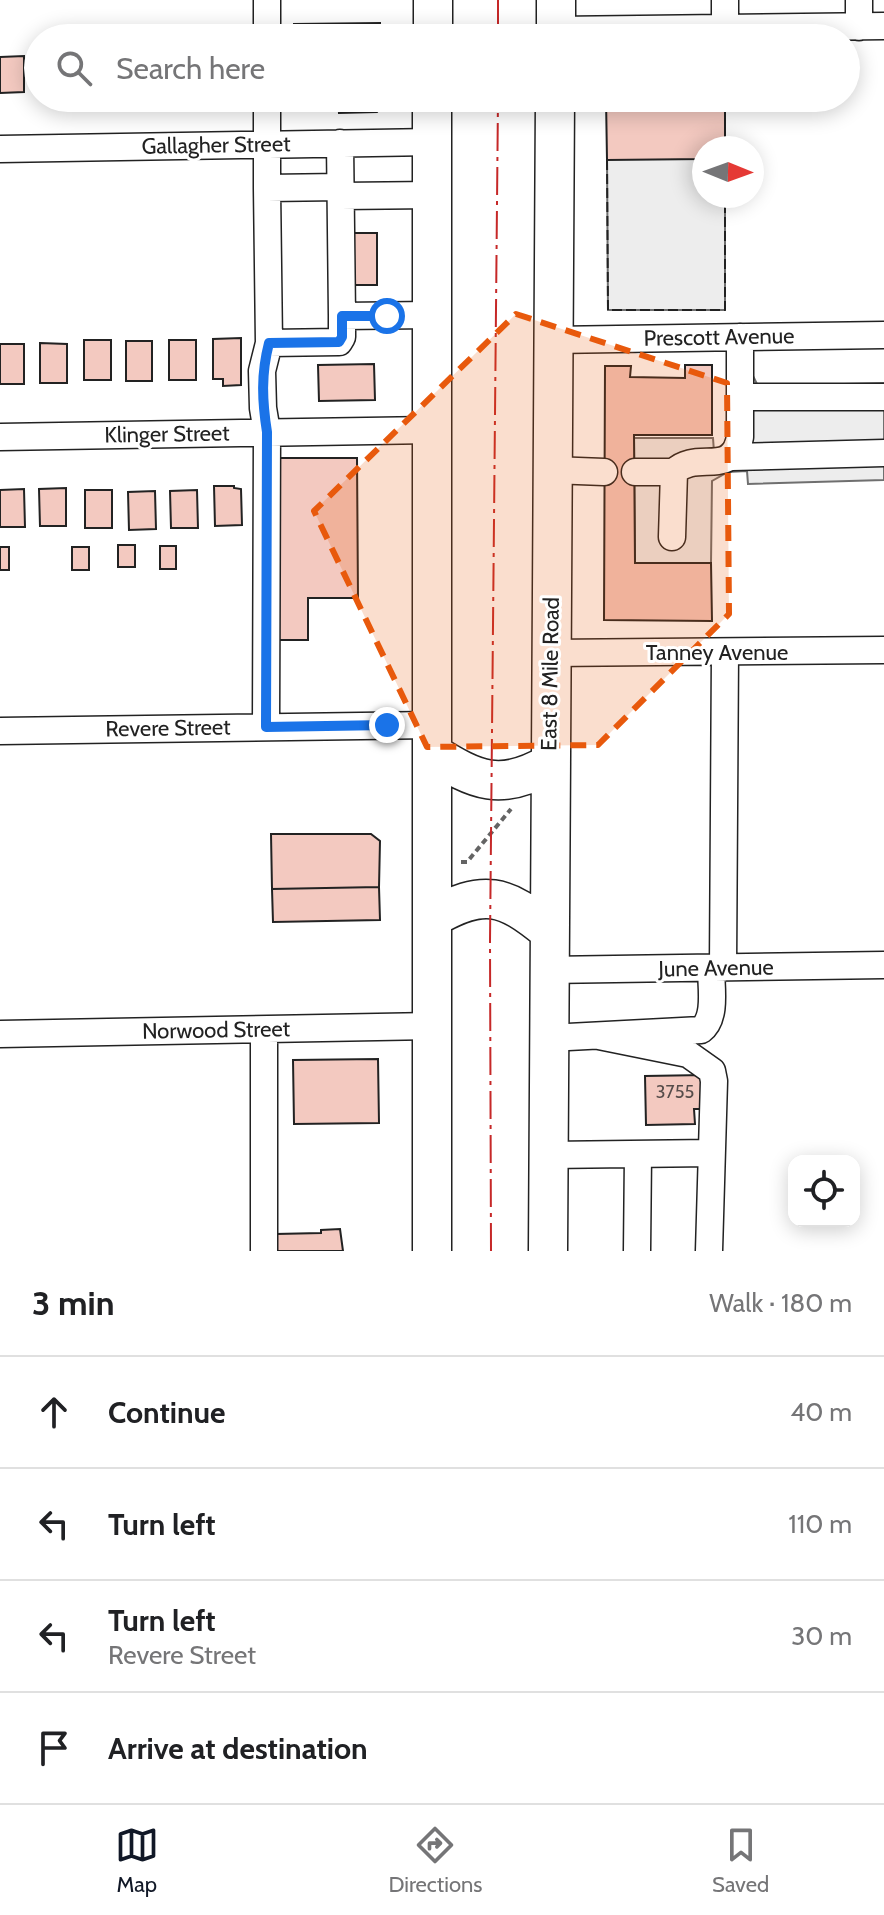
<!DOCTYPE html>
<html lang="en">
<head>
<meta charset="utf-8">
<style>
	body { margin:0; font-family:Cabin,sans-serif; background:#f6f6f6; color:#202124 }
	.controls { position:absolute; right:24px; bottom:24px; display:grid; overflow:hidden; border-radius:16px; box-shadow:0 4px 20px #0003 }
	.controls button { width:72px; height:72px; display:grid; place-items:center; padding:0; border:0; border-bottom:2px solid #e0e0e0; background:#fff; color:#202124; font:40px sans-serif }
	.compass { position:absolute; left:692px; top:136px; width:72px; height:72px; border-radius:50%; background:#fff; box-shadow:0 4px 20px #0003; rotate:91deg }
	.stop { position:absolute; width:24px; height:24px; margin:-18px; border:6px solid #1a73e8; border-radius:50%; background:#fff }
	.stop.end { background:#1a73e8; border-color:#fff; box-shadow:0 2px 8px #0008 }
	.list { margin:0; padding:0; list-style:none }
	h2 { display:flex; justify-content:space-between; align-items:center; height:104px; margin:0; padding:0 32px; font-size:34px }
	h2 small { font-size:26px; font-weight:400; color:#757577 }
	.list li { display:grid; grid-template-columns:52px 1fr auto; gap:24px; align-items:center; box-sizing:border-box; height:112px; padding:0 32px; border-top:2px solid #e0e0e0 }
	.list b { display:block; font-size:30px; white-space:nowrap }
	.list p { margin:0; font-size:26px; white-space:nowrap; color:#757577 }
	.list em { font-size:26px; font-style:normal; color:#757577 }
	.icon { flex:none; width:44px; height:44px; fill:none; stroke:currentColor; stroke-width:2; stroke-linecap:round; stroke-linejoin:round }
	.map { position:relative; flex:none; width:884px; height:1251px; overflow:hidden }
	.search { position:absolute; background:#fff; box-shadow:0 4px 20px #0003; left:24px; right:24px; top:24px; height:88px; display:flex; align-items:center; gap:20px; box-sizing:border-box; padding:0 28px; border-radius:44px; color:#757577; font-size:30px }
	.sheet { height:552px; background:#fff }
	nav { display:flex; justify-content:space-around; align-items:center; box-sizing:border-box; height:112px; border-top:2px solid #e0e0e0; background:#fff; font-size:22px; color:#757577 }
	nav a { display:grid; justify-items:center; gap:4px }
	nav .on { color:#111827 }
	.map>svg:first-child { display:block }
	.parking { fill:#ededed; stroke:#6f6f6f; stroke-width:2 }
	.building { fill:#f3c9c0; stroke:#222; stroke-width:2 }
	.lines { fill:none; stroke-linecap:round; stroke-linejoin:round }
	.minor-casing { stroke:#222; stroke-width:29 }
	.highway-casing { stroke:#222; stroke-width:41 }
	.path { stroke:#646464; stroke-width:4; stroke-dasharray:6 4; stroke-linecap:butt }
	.minor { stroke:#fff; stroke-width:26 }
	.highway { stroke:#fff; stroke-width:38 }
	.fence { stroke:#222; stroke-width:2; stroke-dasharray:10 4; stroke-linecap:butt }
	.power { stroke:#c62828; stroke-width:2; stroke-dasharray:28 6 4 6; stroke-linecap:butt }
	.route { stroke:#1a73e8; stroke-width:10 }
	.marked { fill:#e8590c; fill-opacity:0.2; stroke:#e8590c; stroke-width:6; stroke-dasharray:16 10; stroke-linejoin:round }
	.labels { text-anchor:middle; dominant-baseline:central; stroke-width:6; stroke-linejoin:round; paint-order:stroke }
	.number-label { font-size:18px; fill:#564c4a }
	.street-label { font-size:22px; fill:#222; stroke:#fff }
</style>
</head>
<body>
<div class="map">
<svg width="884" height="1251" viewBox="0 0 884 1251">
	<rect width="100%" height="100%" fill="#fff"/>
	<!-- parking -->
	<path class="parking" d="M 607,159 L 704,159 L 704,196 L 725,196 L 725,310 L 608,310 Z
		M 753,376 L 757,384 L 763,386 L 884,383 L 884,480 L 748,484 L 747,471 L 728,472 L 712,481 L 711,563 L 635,563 L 634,438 L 713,438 L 714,452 L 730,438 L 730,377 Z"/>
	<!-- building -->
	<path class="building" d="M 380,23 L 380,38 L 294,38 L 294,24 Z
		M 24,56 L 24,92 L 0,93 L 0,57 Z
		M 338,98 L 381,98 L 381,106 L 377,112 L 339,113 Z
		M 606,98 L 725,98 L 725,148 L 704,148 L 704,159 L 607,160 Z
		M 334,233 L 377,233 L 377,285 L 335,285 Z
		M 241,338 L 241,385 L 223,386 L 223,379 L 213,379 L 213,339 Z
		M 84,340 L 111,340 L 111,380 L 84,380 Z
		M 169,340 L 196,340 L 196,380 L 169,380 Z
		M 126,341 L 152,341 L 152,381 L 126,381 Z
		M 40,343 L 67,344 L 67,383 L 40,383 Z
		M 0,344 L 24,344 L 24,384 L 0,384 Z
		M 374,364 L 375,400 L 319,401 L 318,365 Z
		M 685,365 L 712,365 L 712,435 L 634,435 L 635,563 L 711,563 L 712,621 L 604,620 L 605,366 L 631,366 L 630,377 L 685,378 Z
		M 271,458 L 357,458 L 358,598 L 308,598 L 308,640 L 272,640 Z
		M 214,486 L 234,486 L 234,488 L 241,489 L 242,525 L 215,526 Z
		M 66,488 L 66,526 L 40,526 L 39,489 Z
		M 24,489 L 25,527 L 0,527 L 0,490 Z
		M 85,490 L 112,490 L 112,528 L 85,528 Z
		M 197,490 L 198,528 L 171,528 L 170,491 Z
		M 155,491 L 156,529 L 129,530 L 128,492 Z
		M 118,545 L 135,545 L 135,567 L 118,567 Z
		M 160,546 L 176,546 L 176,569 L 160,569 Z
		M 0,547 L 9,547 L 9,570 L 0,570 Z
		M 72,547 L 89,547 L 89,570 L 72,570 Z
		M 271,834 L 371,834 L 380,841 L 379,887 L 272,889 Z
		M 379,887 L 380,920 L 273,922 L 272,889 Z
		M 378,1059 L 379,1123 L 294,1124 L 293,1060 Z
		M 704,1075 L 704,1109 L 694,1109 L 695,1124 L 646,1125 L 645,1076 Z
		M 340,1229 L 343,1251 L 276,1251 L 276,1234 L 321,1233 L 321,1230 Z"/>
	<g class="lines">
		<defs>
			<path id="minor" d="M 267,0 L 267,38
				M 859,0 L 859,27
				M 556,30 L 884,26
				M 725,38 L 725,0
				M 267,98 L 267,188 L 341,187
				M 340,143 L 342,316 L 431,315
				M 0,149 L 432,142
				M 341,196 L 432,195
				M 553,340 L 884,335
				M 269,343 L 339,342 L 342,337 L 342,316
				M 740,397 L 884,397
				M 0,437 L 431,430
				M 732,457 L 884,453
				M 552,470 L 604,472
				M 635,472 L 674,472
				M 672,537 L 674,472 C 697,449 732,479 740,437 L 740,337
				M 551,653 L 884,650
				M 266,727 L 267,432 L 263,408 L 262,371 L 269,343 L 267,188
				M 0,731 L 432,725
				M 723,968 L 725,652
				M 548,970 L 884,965
				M 0,1034 L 432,1026
				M 599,1036 L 688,1054 L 712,1071 L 714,1081 L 709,1251
				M 549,1038 L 701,1030 C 717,1018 711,987 711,968
				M 549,1155 L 711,1153
				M 264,1251 L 264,1030
				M 637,1251 L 638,1155"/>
			<path id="highway" d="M 433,38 L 433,0
				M 556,38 L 556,0
				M 432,753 C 476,781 501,792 549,764
				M 432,918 C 484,888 504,894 549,931
				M 432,1251 L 432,98
				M 548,1251 L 555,98"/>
		</defs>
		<!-- minor casing -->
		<use href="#minor" class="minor-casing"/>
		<!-- highway casing -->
		<use href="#highway" class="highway-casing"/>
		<!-- path -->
		<path class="path" d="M 461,862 L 467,862 L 511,809"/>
		<!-- minor -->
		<use href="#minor" class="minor"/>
		<!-- highway -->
		<use href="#highway" class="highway"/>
		<!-- fence -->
		<path class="fence" d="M 607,160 L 608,310 L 725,310 L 725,196"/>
		<!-- power -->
		<path class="power" d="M 498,0 L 498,38
			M 491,1251 L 490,942 L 498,98"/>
	</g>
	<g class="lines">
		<!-- route -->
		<path class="route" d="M 387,725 L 266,727 L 267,432 C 262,400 261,374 269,343 L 339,342 L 342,337 L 342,316 L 387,316"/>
	</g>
	<!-- marked area -->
	<path class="marked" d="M 516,314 L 727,383 L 729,614 L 598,745 L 427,747 L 314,511 Z"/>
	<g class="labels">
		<!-- number labels -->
		<g class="number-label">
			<text x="675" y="1092">3755</text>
		</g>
		<!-- street labels -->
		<g class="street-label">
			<text transform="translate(216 145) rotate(-1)">Gallagher Street</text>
			<text transform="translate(719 337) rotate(-1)">Prescott Avenue</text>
			<text transform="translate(167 434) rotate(-1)">Klinger Street</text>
			<text x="717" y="652">Tanney Avenue</text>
			<text transform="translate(550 674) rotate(-89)">East 8 Mile Road</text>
			<text transform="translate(168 728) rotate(-1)">Revere Street</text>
			<text transform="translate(716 968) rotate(-1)">June Avenue</text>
			<text transform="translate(216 1030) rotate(-1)">Norwood Street</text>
		</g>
	</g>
</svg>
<div class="controls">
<button><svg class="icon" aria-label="locate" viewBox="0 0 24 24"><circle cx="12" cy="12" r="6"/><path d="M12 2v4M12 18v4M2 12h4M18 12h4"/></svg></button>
</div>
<svg class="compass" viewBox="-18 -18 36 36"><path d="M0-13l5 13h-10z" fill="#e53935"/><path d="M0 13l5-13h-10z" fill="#757577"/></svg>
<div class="stop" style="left:387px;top:316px"></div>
<div class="stop end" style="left:387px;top:725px"></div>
<div class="search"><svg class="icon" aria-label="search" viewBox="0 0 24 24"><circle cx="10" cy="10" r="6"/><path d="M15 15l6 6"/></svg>Search here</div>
</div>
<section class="sheet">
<h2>3 min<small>Walk · 180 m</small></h2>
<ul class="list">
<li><svg class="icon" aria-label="ahead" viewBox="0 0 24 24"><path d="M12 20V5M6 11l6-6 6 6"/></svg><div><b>Continue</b></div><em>40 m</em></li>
<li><svg class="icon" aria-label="left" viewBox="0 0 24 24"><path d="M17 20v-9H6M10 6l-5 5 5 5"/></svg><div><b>Turn left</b></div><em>110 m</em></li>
<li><svg class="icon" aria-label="left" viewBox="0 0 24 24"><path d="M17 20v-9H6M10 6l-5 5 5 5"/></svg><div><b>Turn left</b><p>Revere Street</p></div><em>30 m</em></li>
<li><svg class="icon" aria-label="arrive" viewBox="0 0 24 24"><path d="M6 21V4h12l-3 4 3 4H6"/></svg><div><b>Arrive at destination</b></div></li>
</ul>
</section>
<nav>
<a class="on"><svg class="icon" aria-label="map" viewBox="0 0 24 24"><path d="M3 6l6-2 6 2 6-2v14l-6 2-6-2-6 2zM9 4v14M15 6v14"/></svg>Map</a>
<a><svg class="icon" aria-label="directions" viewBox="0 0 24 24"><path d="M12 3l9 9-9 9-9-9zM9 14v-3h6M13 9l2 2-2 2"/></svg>Directions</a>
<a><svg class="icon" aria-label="saved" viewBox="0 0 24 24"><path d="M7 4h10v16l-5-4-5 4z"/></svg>Saved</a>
</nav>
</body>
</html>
